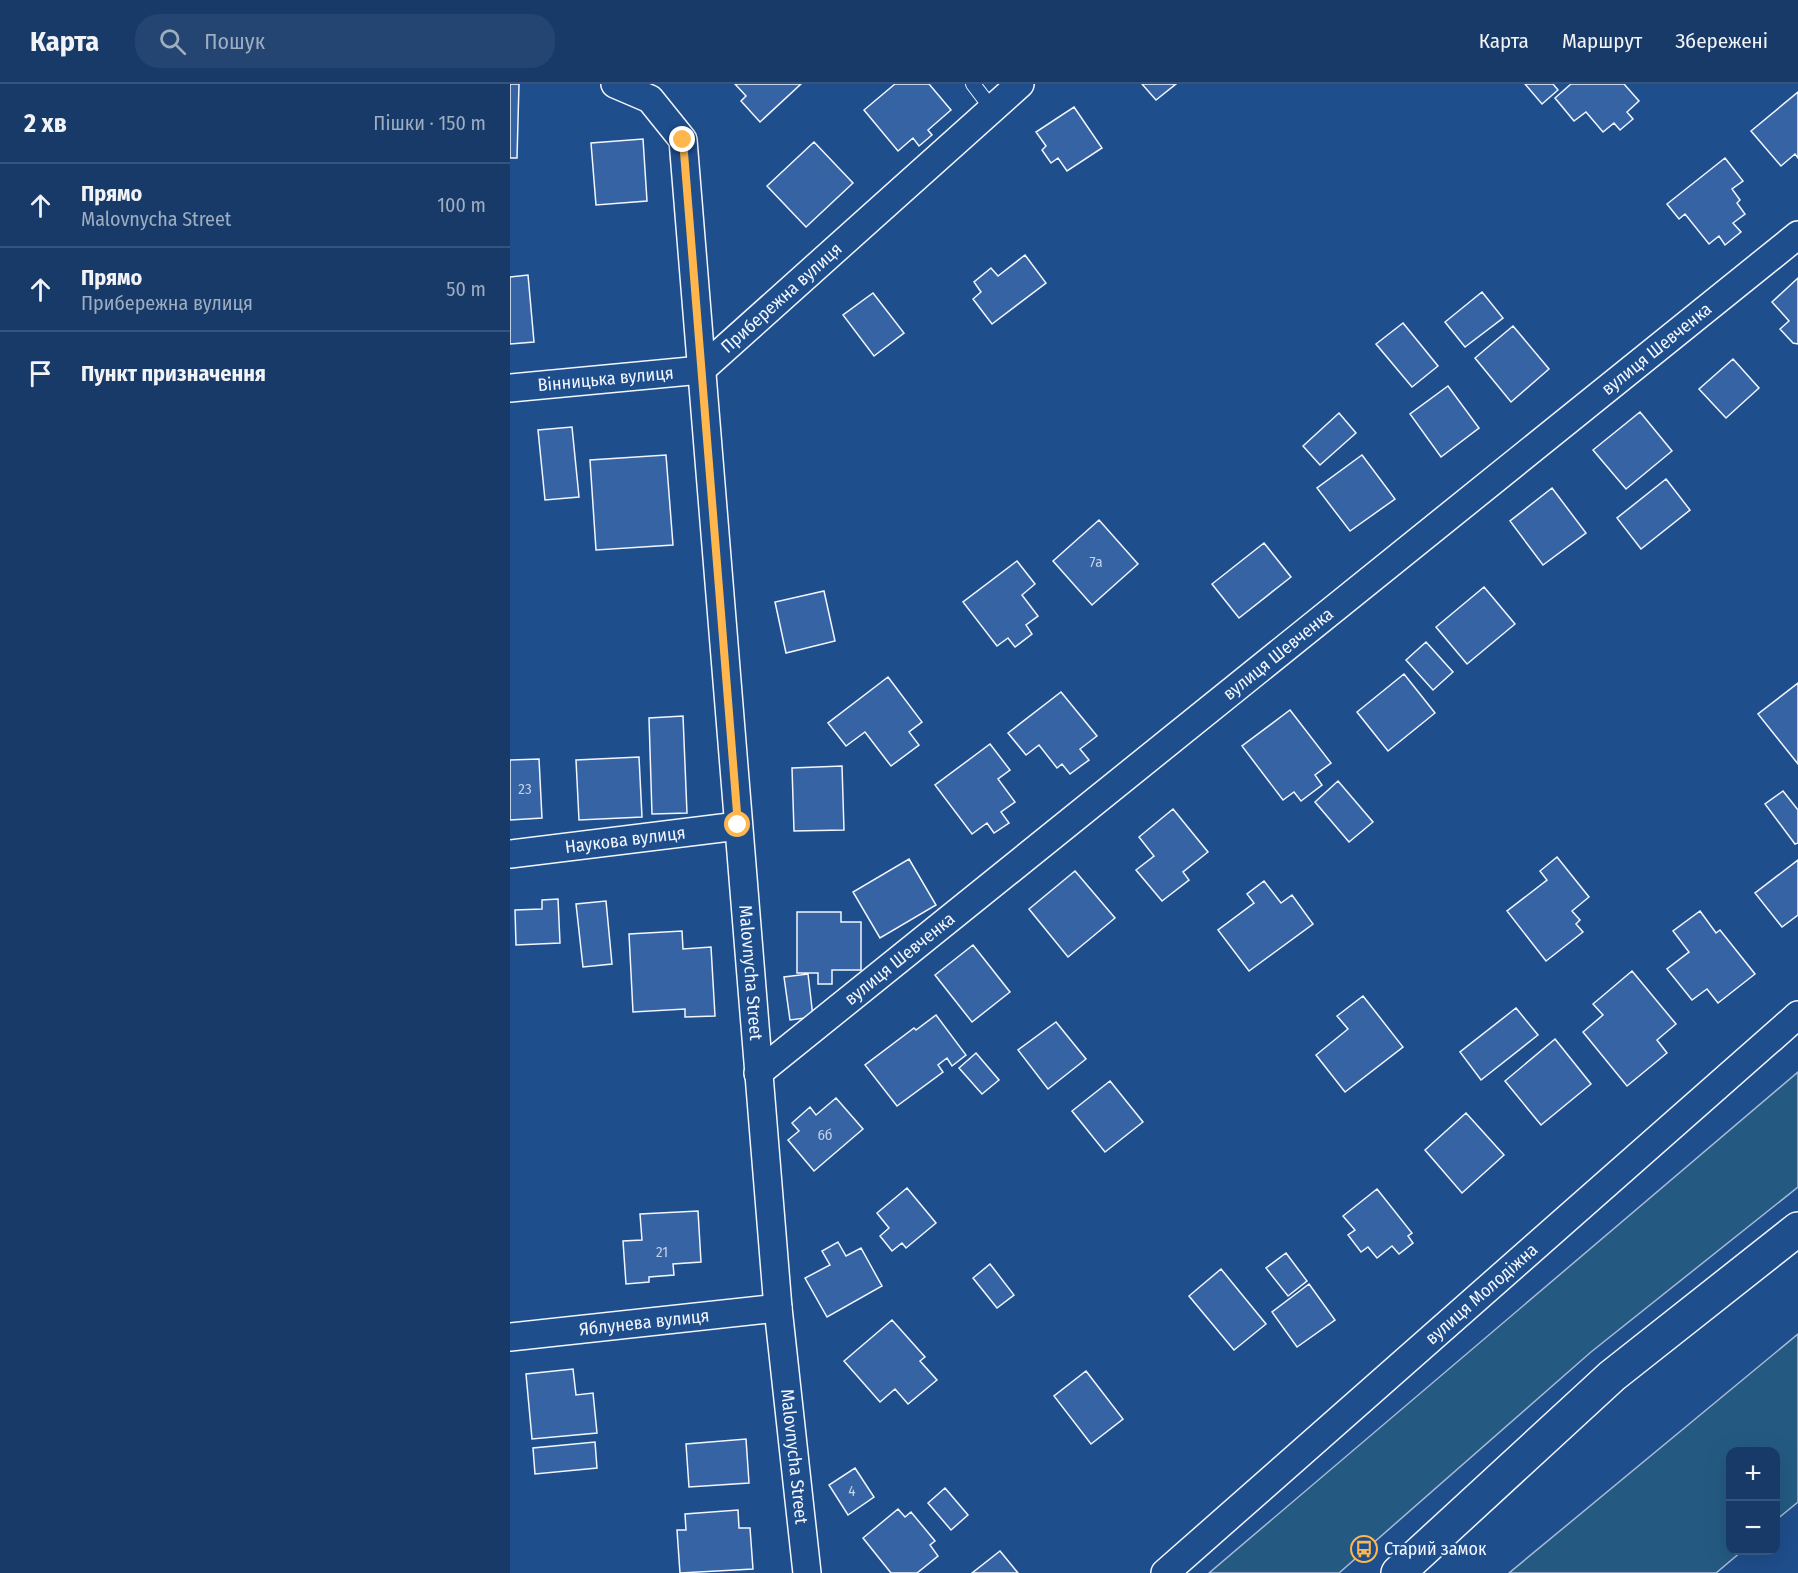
<!DOCTYPE html>
<html lang="uk">
<head>
<meta charset="utf-8">
<style>
	body { margin:0; font-family:"Fira Sans Condensed",sans-serif; background:#244571; color:#f1f3f6 }
	.controls { position:absolute; right:18px; bottom:18px; display:grid; overflow:hidden; border-radius:12px; box-shadow:0 6px 24px #0002 }
	.controls button { width:54px; height:54px; display:grid; place-items:center; padding:0; border:0; border-bottom:2px solid #36547d; background:#173a69; color:#f1f3f6; font:30px sans-serif }
	.stop { position:absolute; width:18px; height:18px; margin:-14px; border:4px solid #ffb74d; border-radius:50%; background:#fff }
	.stop.end { background:#ffb74d; border-color:#fff; box-shadow:0 2px 6px #0008 }
	.list { margin:0; padding:0; list-style:none }
	h2 { display:flex; justify-content:space-between; align-items:center; height:78px; margin:0; padding:0 24px; font-size:26px }
	h2 small { font-size:20px; font-weight:400; color:#9eadc0 }
	.list li { display:grid; grid-template-columns:39px 1fr auto; gap:18px; align-items:center; box-sizing:border-box; height:84px; padding:0 24px; border-top:2px solid #36547d }
	.list b { display:block; font-size:22px; white-space:nowrap }
	.list p { margin:0; font-size:20px; white-space:nowrap; color:#9eadc0 }
	.list em { font-size:20px; font-style:normal; color:#9eadc0 }
	.icon { flex:none; width:33px; height:33px; fill:none; stroke:currentColor; stroke-width:2; stroke-linecap:round; stroke-linejoin:round }
	.map { position:relative; flex:none; width:1288px; height:1489px; overflow:hidden }
	header { display:flex; align-items:center; gap:36px; box-sizing:border-box; height:84px; padding:0 30px; background:#173a69; border-bottom:2px solid #36547d }
	header strong { font-size:28px }
	nav { display:flex; gap:33px; margin-inline-start:auto; font-size:21px }
	.search { width:420px; height:54px; background:#244571; display:flex; align-items:center; gap:15px; box-sizing:border-box; padding:0 21px; border-radius:24px; color:#9eadc0; font-size:22px }
	main { display:flex }
	aside { flex:1; background:#173a69 }
	.map>svg:first-child { display:block }
	.green { fill:#245a82; stroke:#a8bbd7; stroke-width:1.5 }
	.building { fill:#3563a3; stroke:#f2f6ff; stroke-width:1.5 }
	.lines { fill:none; stroke-linecap:round; stroke-linejoin:round }
	.lane-casing { stroke:#f2f6ff; stroke-width:16 }
	.street-casing { stroke:#f2f6ff; stroke-width:30 }
	.secondary-casing { stroke:#f2f6ff; stroke-width:36 }
	.lane { stroke:#1f4e8c; stroke-width:14 }
	.street { stroke:#1f4e8c; stroke-width:27 }
	.secondary { stroke:#1f4e8c; stroke-width:33 }
	.route { stroke:#ffb74d; stroke-width:8 }
	.labels { text-anchor:middle; dominant-baseline:central; stroke-width:4.5; stroke-linejoin:round; paint-order:stroke }
	.number-label { font-size:15px; fill:#c3d1e8 }
	.street-label { font-size:18px; fill:#f2f6ff; stroke:#1f4e8c }
	.poi-label { font-size:18px; fill:#f2f6ff; stroke:#1f4e8c; text-anchor:start }
</style>
</head>
<body>
<header>
<strong>Карта</strong>
<div class="search"><svg class="icon" aria-label="search" viewBox="0 0 24 24"><circle cx="10" cy="10" r="6"/><path d="M15 15l6 6"/></svg>Пошук</div>
<nav><a>Карта</a><a>Маршрут</a><a>Збережені</a></nav>
</header>
<main>
<aside>
<h2>2 хв<small>Пішки · 150 m</small></h2>
<ul class="list">
<li><svg class="icon" aria-label="ahead" viewBox="0 0 24 24"><path d="M12 20V5M6 11l6-6 6 6"/></svg><div><b>Прямо</b><p>Malovnycha Street</p></div><em>100 m</em></li>
<li><svg class="icon" aria-label="ahead" viewBox="0 0 24 24"><path d="M12 20V5M6 11l6-6 6 6"/></svg><div><b>Прямо</b><p>Прибережна вулиця</p></div><em>50 m</em></li>
<li><svg class="icon" aria-label="arrive" viewBox="0 0 24 24"><path d="M6 21V4h12l-3 4 3 4H6"/></svg><div><b>Пункт призначення</b></div></li>
</ul>
</aside>
<div class="map">
<svg width="1288" height="1489" viewBox="0 0 1288 1489">
	<rect width="100%" height="100%" fill="#1f4e8c"/>
	<!-- green -->
	<path class="green" d="M 1288,988 L 1288,1103 L 1081,1268 L 829,1489 L 699,1489 Z
		M 1288,1250 L 1288,1418 L 1266,1436 L 1266,1368 L 1220,1368 L 1220,1466 L 1232,1467 L 1206,1489 L 999,1489 Z"/>
	<!-- building -->
	<path class="building" d="M 0,0 L 9,0 L 7,74 L 0,74 Z
		M 225,0 L 291,0 L 250,38 L 231,17 L 236,12 Z
		M 385,0 L 419,0 L 441,26 L 418,46 L 422,51 L 409,62 L 403,54 L 388,67 L 354,26 Z
		M 632,0 L 666,0 L 646,16 Z
		M 1015,0 L 1043,0 L 1048,6 L 1032,20 Z
		M 1061,0 L 1114,0 L 1129,17 L 1117,28 L 1123,35 L 1110,46 L 1104,39 L 1093,48 L 1076,28 L 1064,37 L 1045,14 Z
		M 1288,8 L 1288,74 L 1285,70 L 1271,82 L 1241,47 Z
		M 564,23 L 592,64 L 557,87 L 548,74 L 541,79 L 532,66 L 536,62 L 526,48 Z
		M 133,55 L 137,117 L 86,121 L 81,59 Z
		M 304,58 L 343,99 L 296,143 L 257,102 Z
		M 1215,74 L 1233,97 L 1222,105 L 1230,116 L 1227,119 L 1235,130 L 1223,139 L 1231,148 L 1215,161 L 1209,152 L 1199,160 L 1175,130 L 1169,135 L 1157,120 Z
		M 515,171 L 536,199 L 482,240 L 463,215 L 471,208 L 464,198 L 481,184 L 488,192 Z
		M 18,191 L 24,258 L 0,260 L 0,193 Z
		M 1288,194 L 1288,260 L 1283,259 L 1270,245 L 1279,237 L 1262,218 Z
		M 972,208 L 993,234 L 955,263 L 935,238 Z
		M 363,209 L 394,249 L 364,272 L 333,231 Z
		M 893,239 L 928,282 L 902,303 L 866,260 Z
		M 1003,242 L 1039,285 L 1001,318 L 965,274 Z
		M 1223,275 L 1249,304 L 1216,334 L 1189,305 Z
		M 938,302 L 969,344 L 931,373 L 900,330 Z
		M 1130,328 L 1162,367 L 1116,405 L 1083,366 Z
		M 829,329 L 846,349 L 810,381 L 793,362 Z
		M 62,343 L 69,413 L 35,416 L 28,346 Z
		M 156,371 L 163,461 L 86,466 L 80,376 Z
		M 852,371 L 885,415 L 840,447 L 807,404 Z
		M 1156,395 L 1180,426 L 1131,465 L 1107,434 Z
		M 1042,404 L 1076,449 L 1033,481 L 1000,437 Z
		M 589,436 L 628,480 L 582,521 L 543,477 Z
		M 754,459 L 781,493 L 729,534 L 702,500 Z
		M 507,477 L 525,500 L 512,511 L 528,532 L 516,541 L 522,550 L 505,563 L 498,554 L 487,562 L 453,518 Z
		M 974,503 L 1005,540 L 957,580 L 926,543 Z
		M 314,507 L 325,557 L 276,569 L 265,518 Z
		M 916,558 L 943,588 L 923,606 L 896,576 Z
		M 894,590 L 925,629 L 878,667 L 847,628 Z
		M 378,593 L 412,638 L 399,648 L 409,661 L 381,682 L 355,648 L 336,662 L 318,639 Z
		M 1288,599 L 1288,680 L 1248,630 Z
		M 551,608 L 587,652 L 570,665 L 579,676 L 560,690 L 552,680 L 547,684 L 529,661 L 516,671 L 498,649 Z
		M 780,626 L 821,679 L 805,691 L 812,701 L 791,717 L 784,708 L 773,716 L 732,662 Z
		M 173,632 L 177,729 L 142,730 L 139,634 Z
		M 480,660 L 500,686 L 488,695 L 505,718 L 491,728 L 499,739 L 484,749 L 477,739 L 462,750 L 425,701 Z
		M 129,673 L 132,733 L 69,736 L 66,676 Z
		M 29,675 L 32,734 L 0,736 L 0,676 Z
		M 332,682 L 334,746 L 284,747 L 282,684 Z
		M 828,697 L 863,738 L 839,758 L 805,718 Z
		M 1273,707 L 1288,726 L 1288,759 L 1285,760 L 1255,720 Z
		M 663,725 L 698,768 L 673,788 L 679,796 L 652,817 L 626,786 L 644,772 L 629,753 Z
		M 1047,773 L 1079,813 L 1062,827 L 1070,836 L 1066,840 L 1073,848 L 1036,877 L 997,827 L 1037,796 L 1030,787 Z
		M 399,775 L 426,821 L 370,854 L 343,808 Z
		M 1288,776 L 1288,831 L 1272,843 L 1245,809 Z
		M 565,787 L 605,834 L 558,873 L 519,825 Z
		M 754,797 L 771,819 L 782,811 L 803,840 L 739,887 L 708,846 L 744,819 L 737,810 Z
		M 48,815 L 50,859 L 6,861 L 5,826 L 32,825 L 32,816 Z
		M 96,817 L 102,880 L 73,883 L 66,820 Z
		M 1190,827 L 1206,849 L 1210,846 L 1245,890 L 1208,919 L 1197,905 L 1182,916 L 1157,885 L 1179,868 L 1163,847 Z
		M 287,828 L 331,828 L 331,838 L 351,838 L 351,886 L 322,886 L 322,900 L 308,900 L 308,889 L 287,889 Z
		M 172,847 L 173,865 L 201,863 L 205,932 L 175,933 L 175,925 L 123,928 L 119,850 Z
		M 463,861 L 500,908 L 462,938 L 425,891 Z
		M 1122,887 L 1166,940 L 1147,956 L 1157,969 L 1117,1002 L 1073,948 L 1093,931 L 1083,920 Z
		M 298,890 L 303,933 L 280,936 L 274,893 Z
		M 853,912 L 893,963 L 835,1008 L 806,971 L 838,945 L 827,932 Z
		M 1006,924 L 1028,951 L 971,996 L 950,968 Z
		M 426,931 L 456,971 L 442,982 L 437,974 L 428,981 L 433,988 L 387,1022 L 355,981 L 404,944 L 406,946 Z
		M 546,938 L 576,975 L 538,1005 L 508,966 Z
		M 1045,955 L 1081,1000 L 1031,1041 L 995,997 Z
		M 466,969 L 489,996 L 472,1010 L 449,984 Z
		M 600,997 L 633,1038 L 595,1068 L 562,1027 Z
		M 326,1014 L 353,1045 L 304,1087 L 278,1056 L 289,1047 L 282,1039 L 300,1023 L 306,1031 Z
		M 956,1029 L 994,1071 L 952,1109 L 915,1066 Z
		M 397,1104 L 426,1139 L 396,1164 L 392,1159 L 382,1167 L 370,1152 L 379,1144 L 367,1129 Z
		M 867,1105 L 902,1149 L 898,1152 L 903,1159 L 889,1170 L 882,1162 L 867,1174 L 858,1163 L 851,1168 L 838,1151 L 845,1146 L 833,1132 Z
		M 188,1127 L 191,1178 L 163,1180 L 164,1191 L 139,1193 L 139,1198 L 116,1200 L 113,1157 L 132,1156 L 130,1130 Z
		M 328,1158 L 336,1172 L 351,1164 L 372,1202 L 317,1233 L 295,1194 L 320,1181 L 312,1167 Z
		M 776,1169 L 797,1197 L 778,1212 L 756,1184 Z
		M 480,1180 L 504,1211 L 487,1224 L 463,1194 Z
		M 711,1185 L 756,1240 L 724,1266 L 679,1212 Z
		M 799,1200 L 825,1236 L 787,1263 L 762,1228 Z
		M 382,1236 L 415,1273 L 410,1277 L 427,1296 L 398,1320 L 385,1305 L 370,1318 L 334,1277 Z
		M 63,1285 L 66,1311 L 83,1309 L 87,1349 L 22,1355 L 16,1290 Z
		M 576,1287 L 613,1335 L 581,1360 L 544,1312 Z
		M 236,1355 L 239,1399 L 179,1403 L 176,1360 Z
		M 85,1358 L 87,1384 L 25,1390 L 23,1364 Z
		M 345,1384 L 364,1413 L 338,1431 L 319,1401 Z
		M 435,1404 L 458,1431 L 441,1446 L 418,1419 Z
		M 388,1425 L 395,1433 L 401,1428 L 425,1457 L 420,1461 L 428,1472 L 407,1489 L 381,1489 L 353,1454 Z
		M 228,1426 L 229,1444 L 240,1444 L 243,1485 L 170,1489 L 167,1446 L 176,1446 L 175,1430 Z
		M 490,1467 L 508,1489 L 462,1489 Z"/>
	<g class="lines">
		<defs>
			<path id="lane" d="M 463,0 L 482,25"/>
			<g id="street">
				<path id="s1" d="M 105,0 L 140,15 L 173,56 L 268,1224 L 297,1489"/>
				<path id="s2" d="M 191,286 L 510,0"/>
				<path id="s3" d="M 0,304 L 191,286"/>
				<path id="s4" d="M 0,770 L 228,742"/>
				<path id="s5" d="M 248,989 L 1288,151"/>
				<path id="s6" d="M 0,1253 L 268,1224"/>
				<path id="s7" d="M 655,1489 L 1288,931"/>
			</g>
			<path id="secondary" d="M 888,1489 L 1102,1292 L 1288,1145"/>
		</defs>
		<!-- lane casing -->
		<use href="#lane" class="lane-casing"/>
		<!-- street casing -->
		<use href="#street" class="street-casing"/>
		<!-- secondary casing -->
		<use href="#secondary" class="secondary-casing"/>
		<!-- lane -->
		<use href="#lane" class="lane"/>
		<!-- street -->
		<use href="#street" class="street"/>
		<!-- secondary -->
		<use href="#secondary" class="secondary"/>
	</g>
	<g class="lines">
		<!-- route -->
		<path class="route" d="M 173,56 L 228,741"/>
	</g>
	<!-- icons -->
	<defs>
		<symbol id="bus-ring" viewBox="-11 -11 22 22"><circle r="9.5" fill="#1f4e8c" stroke="#ffb74d" stroke-width="1.5"/><path d="M-5-6H5V4H4V6H2V4H-2V6H-4V4H-5ZM-3.5-4V0h7V-4ZM-3.5 1.2v1.5H-2V1.2ZM2 1.2v1.5H3.5V1.2Z" fill="#ffb74d"/></symbol>
	</defs>
	<g fill-rule="evenodd">
		<use href="#bus-ring" x="839" y="1450" width="30" height="30"/>
	</g>
	<g class="labels">
		<!-- number labels -->
		<g class="number-label">
			<text x="586" y="478">7а</text>
			<text x="15" y="705">23</text>
			<text x="315" y="1051">6б</text>
			<text x="152" y="1168">21</text>
			<text x="342" y="1407">4</text>
		</g>
		<!-- street labels -->
		<g class="street-label">
			<text stroke="none"><textPath href="#s2" startOffset="108">Прибережна вулиця</textPath></text>
			<text stroke="none"><textPath href="#s5" startOffset="1154">вулиця Шевченка</textPath></text>
			<text stroke="none"><textPath href="#s3" startOffset="96">Вінницька вулиця</textPath></text>
			<text stroke="none"><textPath href="#s5" startOffset="668">вулиця Шевченка</textPath></text>
			<text stroke="none"><textPath href="#s4" startOffset="116">Наукова вулиця</textPath></text>
			<text stroke="none"><textPath href="#s5" startOffset="182">вулиця Шевченка</textPath></text>
			<text stroke="none"><textPath href="#s1" startOffset="926">Malovnycha Street</textPath></text>
			<text stroke="none"><textPath href="#s7" startOffset="422">вулиця Молодіжна</textPath></text>
			<text stroke="none"><textPath href="#s6" startOffset="135">Яблунева вулиця</textPath></text>
			<text stroke="none"><textPath href="#s1" startOffset="1412">Malovnycha Street</textPath></text>
		</g>
		<!-- poi labels -->
		<g class="poi-label">
			<text x="874" y="1465">Старий замок</text>
		</g>
	</g>
</svg>
<div class="controls">
<button>+</button>
<button>−</button>
</div>
<div class="stop" style="left:228px;top:741px"></div>
<div class="stop end" style="left:173px;top:56px"></div>
</div>
</main>
</body>
</html>
